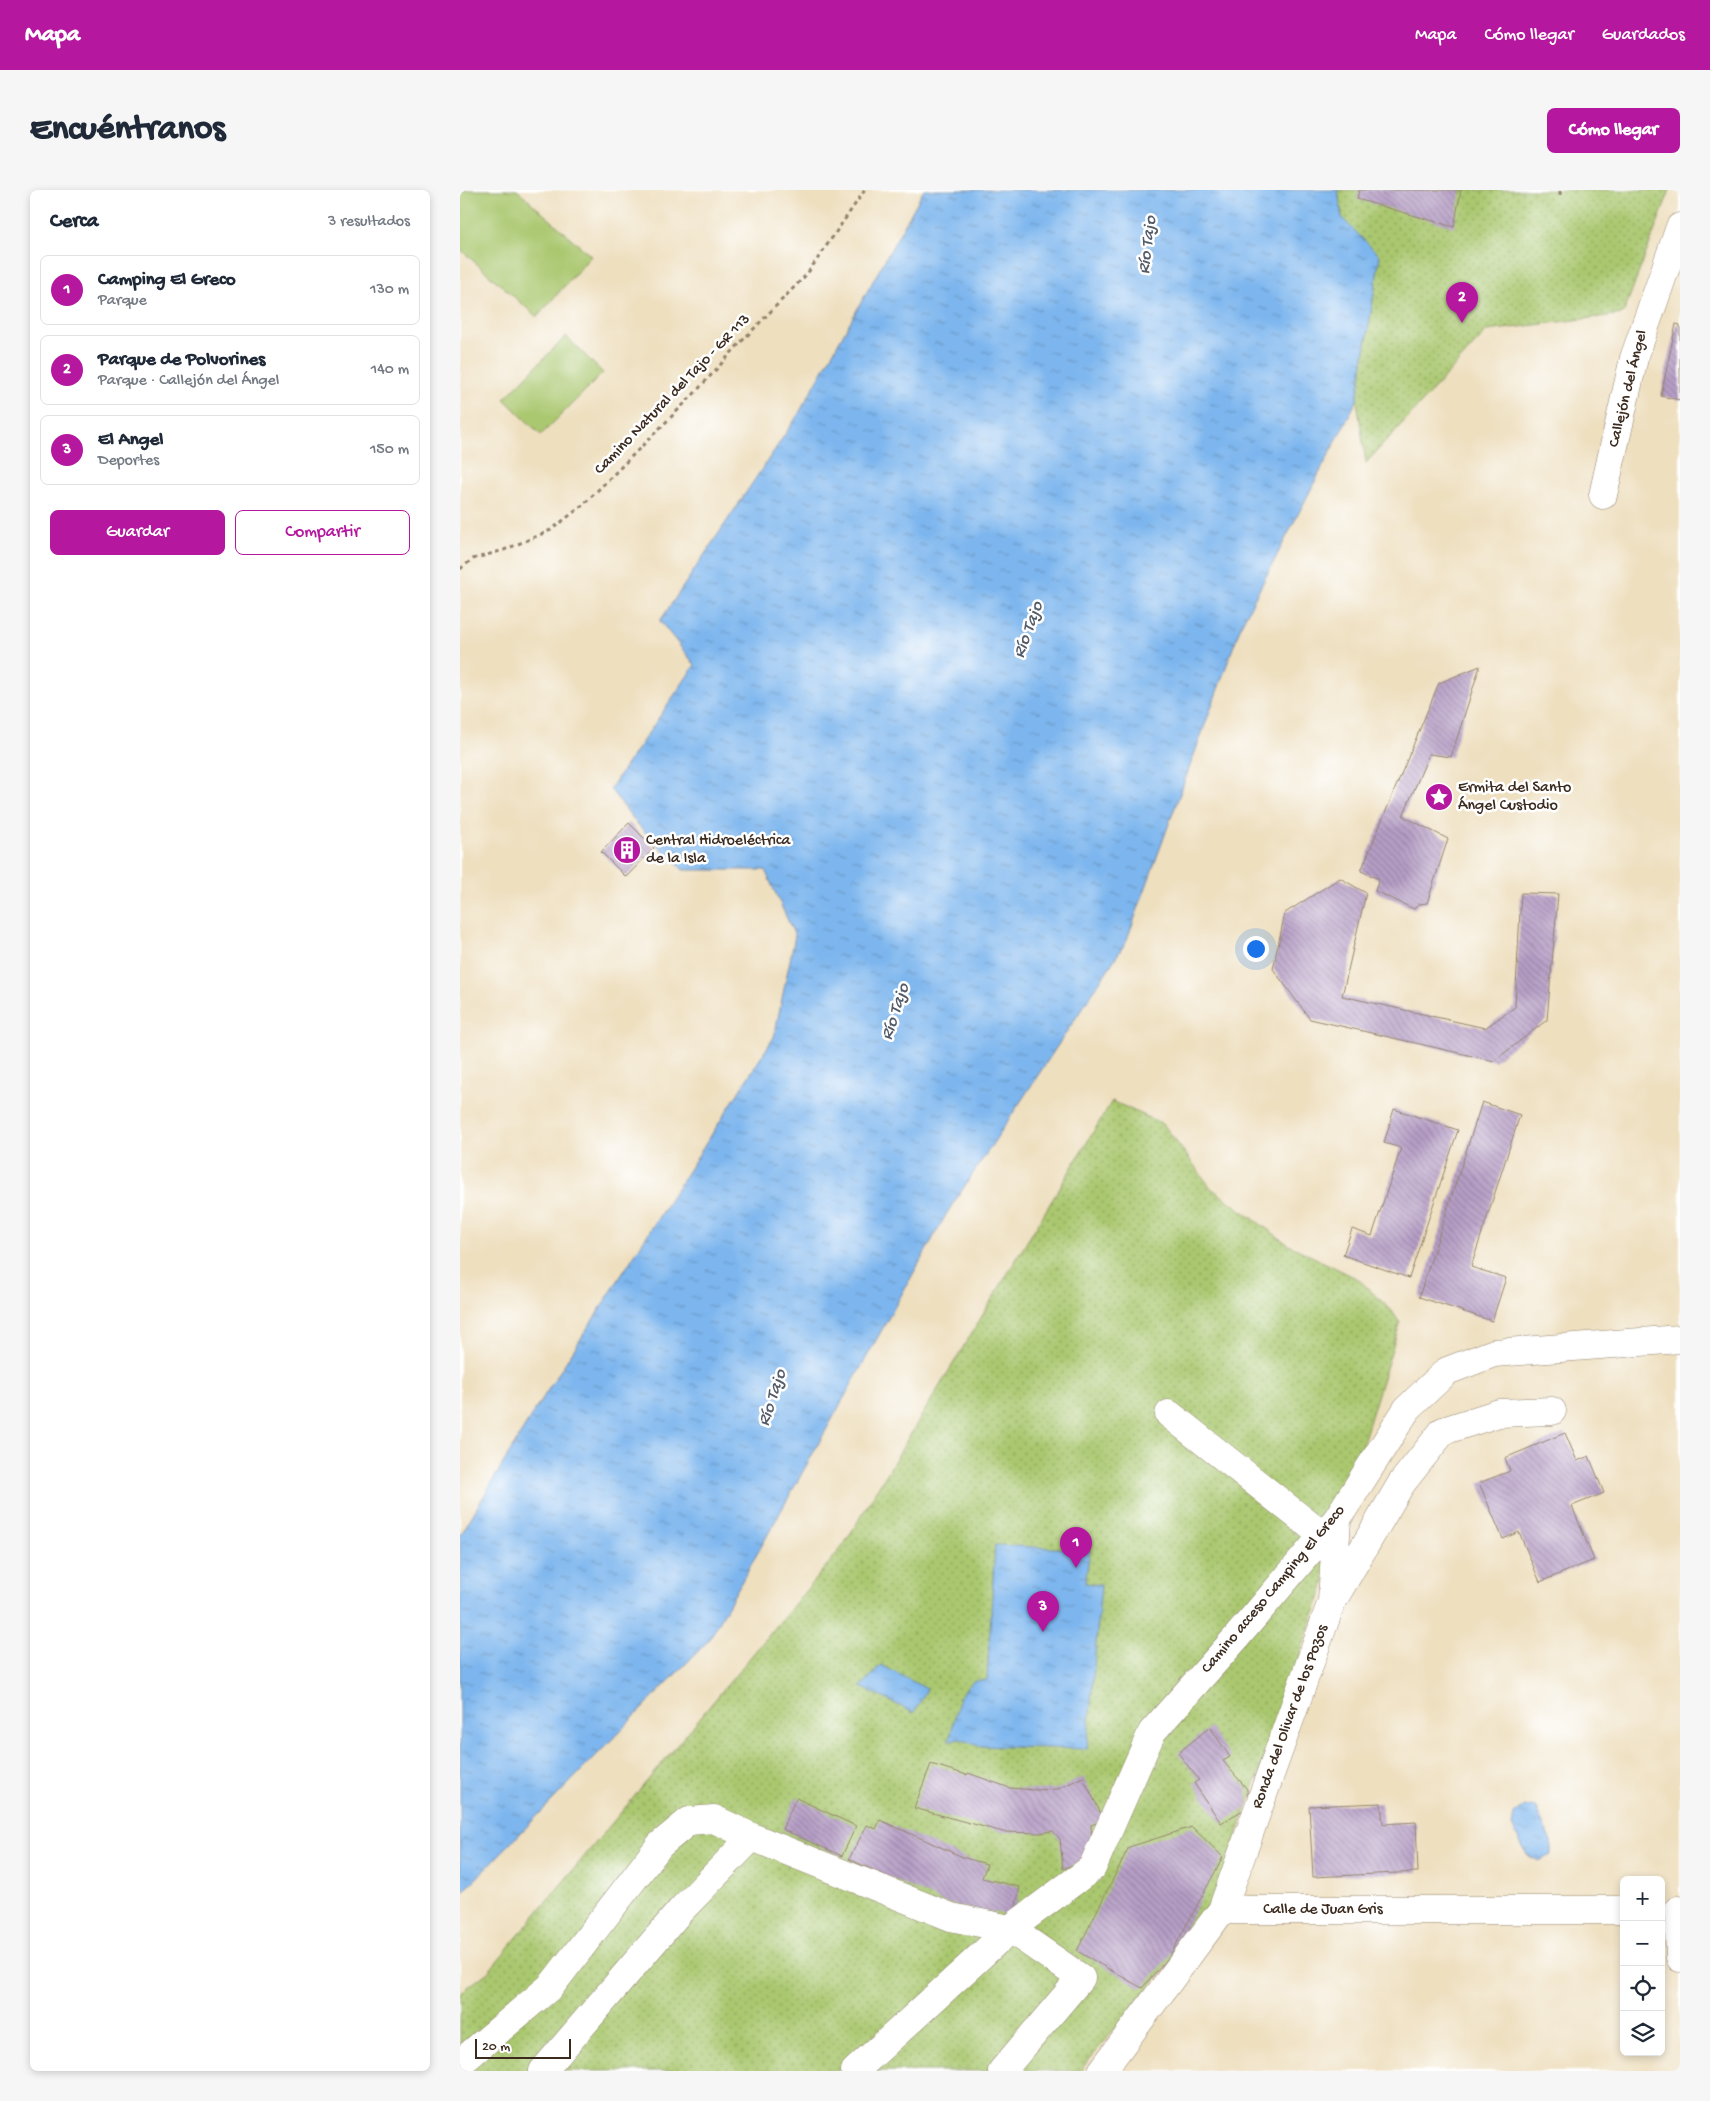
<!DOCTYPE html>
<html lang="es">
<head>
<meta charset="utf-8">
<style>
	body { margin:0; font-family:"Gochi Hand",sans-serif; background:#f6f6f7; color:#1f2937 }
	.controls { position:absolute; right:15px; bottom:15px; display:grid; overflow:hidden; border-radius:8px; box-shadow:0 2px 8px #0003 }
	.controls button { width:45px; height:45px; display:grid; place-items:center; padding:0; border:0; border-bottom:1px solid #e0e1e3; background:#fff; color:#1f2937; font:25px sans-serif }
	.scale { position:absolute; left:15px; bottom:12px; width:96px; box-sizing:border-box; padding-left:5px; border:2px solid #3b2a1e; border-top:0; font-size:14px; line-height:18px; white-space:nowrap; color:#3b2a1e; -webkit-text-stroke:4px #fff; paint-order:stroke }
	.you { position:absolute; left:795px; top:758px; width:18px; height:18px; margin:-12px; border:4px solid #fff; border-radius:50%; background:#1a73e8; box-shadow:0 0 0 8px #1a73e833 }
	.badge { display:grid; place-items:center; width:32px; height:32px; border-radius:50%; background:#b5179e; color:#fff; font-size:16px; font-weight:700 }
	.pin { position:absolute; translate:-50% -41px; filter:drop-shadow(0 1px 2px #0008) }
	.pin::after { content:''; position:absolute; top:26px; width:18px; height:15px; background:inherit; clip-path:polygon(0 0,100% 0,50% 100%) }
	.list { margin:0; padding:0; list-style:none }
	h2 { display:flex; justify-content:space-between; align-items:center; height:65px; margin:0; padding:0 20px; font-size:21px }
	h2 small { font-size:16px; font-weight:400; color:#747a83 }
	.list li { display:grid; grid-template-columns:32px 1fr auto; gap:15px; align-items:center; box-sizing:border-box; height:70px; margin:0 10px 10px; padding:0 10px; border:1px solid #e0e1e3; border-radius:8px }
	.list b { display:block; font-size:19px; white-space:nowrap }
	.list p { margin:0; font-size:16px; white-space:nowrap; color:#747a83 }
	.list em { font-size:16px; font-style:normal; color:#747a83 }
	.actions { display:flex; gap:10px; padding:15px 20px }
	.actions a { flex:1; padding:11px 0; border:1px solid #b5179e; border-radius:8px; text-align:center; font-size:18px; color:#b5179e }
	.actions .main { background:#b5179e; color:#fff }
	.icon { flex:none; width:28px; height:28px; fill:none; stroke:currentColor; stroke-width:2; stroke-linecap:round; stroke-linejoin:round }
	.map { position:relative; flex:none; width:1220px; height:1881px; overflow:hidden; border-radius:8px }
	header { display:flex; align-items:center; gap:30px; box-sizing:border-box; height:70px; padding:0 25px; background:#b5179e; color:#fff }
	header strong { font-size:24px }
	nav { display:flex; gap:28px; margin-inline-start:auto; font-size:18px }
	.intro { display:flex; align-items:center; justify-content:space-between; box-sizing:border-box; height:120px; padding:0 30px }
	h1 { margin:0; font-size:35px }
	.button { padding:12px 22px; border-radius:8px; background:#b5179e; color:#fff; font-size:18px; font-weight:700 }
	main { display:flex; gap:30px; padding:0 30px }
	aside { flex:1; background:#fff; border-radius:8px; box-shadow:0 2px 8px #0003 }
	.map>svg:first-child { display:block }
	.grass { fill:url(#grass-dots); stroke:#727946 }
	.garden { fill:#aac86f; stroke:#727946 }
	.water { fill:url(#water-ripples); stroke:#5c7086 }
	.building { fill:url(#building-back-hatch) }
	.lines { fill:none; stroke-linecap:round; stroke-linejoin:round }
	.minor-casing { stroke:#94846e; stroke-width:29 }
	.path { stroke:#94846e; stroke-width:3; stroke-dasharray:4 4; stroke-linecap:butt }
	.minor { stroke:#fff; stroke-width:28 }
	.labels { text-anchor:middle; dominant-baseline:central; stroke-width:5; stroke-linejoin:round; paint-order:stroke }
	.street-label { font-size:16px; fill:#3b2a1e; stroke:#fff }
	.poi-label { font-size:16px; fill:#3b2a1e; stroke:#fff; text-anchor:start }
	.water-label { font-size:18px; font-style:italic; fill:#525b67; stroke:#fff }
</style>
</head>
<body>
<header>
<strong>Mapa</strong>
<nav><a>Mapa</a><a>Cómo llegar</a><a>Guardados</a></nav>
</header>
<div class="intro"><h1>Encuéntranos</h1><a class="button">Cómo llegar</a></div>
<main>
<aside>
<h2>Cerca<small>3 resultados</small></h2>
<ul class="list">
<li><span class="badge">1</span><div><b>Camping El Greco</b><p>Parque</p></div><em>130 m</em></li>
<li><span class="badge">2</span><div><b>Parque de Polvorines</b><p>Parque · Callejón del Ángel</p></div><em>140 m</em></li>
<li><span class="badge">3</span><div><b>El Angel</b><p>Deportes</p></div><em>150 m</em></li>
</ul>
<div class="actions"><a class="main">Guardar</a><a>Compartir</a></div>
</aside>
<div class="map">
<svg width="1220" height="1881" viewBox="0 0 1220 1881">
	<defs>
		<pattern id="grass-dots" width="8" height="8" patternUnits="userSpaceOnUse" patternTransform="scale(1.25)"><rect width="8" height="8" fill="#aac86f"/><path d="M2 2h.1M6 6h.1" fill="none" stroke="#8ca35b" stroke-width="1.8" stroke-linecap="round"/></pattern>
		<pattern id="water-ripples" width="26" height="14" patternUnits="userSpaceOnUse" patternTransform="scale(1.25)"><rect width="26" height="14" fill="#7db6ee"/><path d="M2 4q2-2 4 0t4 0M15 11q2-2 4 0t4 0" fill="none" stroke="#6894c0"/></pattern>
		<pattern id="building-back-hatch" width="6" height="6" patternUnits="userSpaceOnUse" patternTransform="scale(1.25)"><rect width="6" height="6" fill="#b69ec6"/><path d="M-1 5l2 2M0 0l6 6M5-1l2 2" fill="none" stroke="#9581a0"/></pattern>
	</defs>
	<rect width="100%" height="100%" fill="#fff"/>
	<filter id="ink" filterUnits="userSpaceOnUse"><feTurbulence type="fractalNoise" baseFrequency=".02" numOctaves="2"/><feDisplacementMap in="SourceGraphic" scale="10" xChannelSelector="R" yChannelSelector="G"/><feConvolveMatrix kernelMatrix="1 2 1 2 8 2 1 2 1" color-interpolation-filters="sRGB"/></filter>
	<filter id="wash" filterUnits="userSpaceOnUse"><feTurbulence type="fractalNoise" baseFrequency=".0096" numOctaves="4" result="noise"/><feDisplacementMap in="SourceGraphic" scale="20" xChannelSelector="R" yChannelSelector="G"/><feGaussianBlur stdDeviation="1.12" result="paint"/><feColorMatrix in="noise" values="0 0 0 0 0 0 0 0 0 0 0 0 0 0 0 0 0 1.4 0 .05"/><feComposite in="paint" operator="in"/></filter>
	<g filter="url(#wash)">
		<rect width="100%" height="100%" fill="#eedfbf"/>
		<!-- grass -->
		<path class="grass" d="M 878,0 L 1210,0 L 1163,124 L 1027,141 L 906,273 L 897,210 L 920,66 L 882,28 Z
			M 652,911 L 703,934 L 751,998 L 829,1055 L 898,1089 L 931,1120 L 940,1133 L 886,1307 L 863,1399 L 750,1723 L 620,1881 L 0,1881 L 0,1803 L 28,1782 L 383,1356 Z"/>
		<!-- garden -->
		<path class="garden" d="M 0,0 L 57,0 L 131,66 L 77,127 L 0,59 Z
			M 106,146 L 143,183 L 81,245 L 44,209 Z"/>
		<!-- water -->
		<path class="water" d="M 464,0 L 878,0 L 882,28 L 920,66 L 897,210 L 782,433 L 666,752 L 487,1023 L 249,1450 L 0,1705 L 0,1346 L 70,1228 L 314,847 L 335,746 L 305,680 L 223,680 L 179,636 L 150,599 L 235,475 L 200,431 L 338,225 Z
			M 535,1355 L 630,1360 L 625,1393 L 641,1395 L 627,1559 L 519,1556 L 500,1549 L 489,1551 L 500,1506 L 513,1491 L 527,1490 Z
			M 421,1475 L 467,1499 L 454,1523 L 401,1497 Z
			M 1065,1616 L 1076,1618 L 1091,1652 L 1091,1665 L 1079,1671 L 1067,1665 L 1052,1636 L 1054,1624 Z"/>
		<g id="blocks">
			<!-- building -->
			<path class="building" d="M 899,0 L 1001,0 L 994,37 L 897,9 Z
				M 1216,134 L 1220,135 L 1220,210 L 1201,206 Z
				M 1020,476 L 991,567 L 969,564 L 943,626 L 988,649 L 967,713 L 959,714 L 954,719 L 915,701 L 919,689 L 901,681 L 979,493 Z
				M 169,633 L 194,658 L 166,687 L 141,662 Z
				M 880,688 L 906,703 L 882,806 L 1025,838 L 1055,817 L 1061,703 L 1098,704 L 1087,830 L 1034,871 L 850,829 L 813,779 L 825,723 Z
				M 1022,912 L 1060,925 L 1011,1077 L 1046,1088 L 1032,1131 L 959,1107 Z
				M 934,919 L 998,940 L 949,1088 L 883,1065 L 892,1039 L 912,1046 L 941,958 L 924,953 Z
				M 1105,1243 L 1117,1271 L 1129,1266 L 1144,1303 L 1112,1316 L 1134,1370 L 1080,1392 L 1059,1342 L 1043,1349 L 1019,1293 L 1050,1281 L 1045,1268 Z
				M 750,1537 L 770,1567 L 763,1571 L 787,1599 L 788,1617 L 761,1633 L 734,1593 L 739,1590 L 718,1563 Z
				M 471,1574 L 507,1585 L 508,1583 L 550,1598 L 576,1600 L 598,1599 L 623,1587 L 644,1630 L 631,1635 L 633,1666 L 603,1679 L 600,1649 L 593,1641 L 580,1643 L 543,1642 L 454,1618 Z
				M 336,1608 L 396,1636 L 382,1666 L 322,1639 Z
				M 921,1613 L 923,1634 L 956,1632 L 958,1682 L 853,1687 L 849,1616 Z
				M 420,1630 L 505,1668 L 527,1674 L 522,1688 L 560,1697 L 554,1725 L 509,1719 L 482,1712 L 389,1669 L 407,1635 L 416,1639 Z
				M 732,1637 L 763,1667 L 710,1766 L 682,1798 L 617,1761 L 669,1657 Z"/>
		</g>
	</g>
	<g filter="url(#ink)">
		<use href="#blocks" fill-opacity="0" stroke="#94846e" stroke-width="1"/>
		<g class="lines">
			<defs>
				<path id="minor" d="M 1143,305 L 1174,168 L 1220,37
					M 709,1224 L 862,1345
					M 876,1405 L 941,1294 L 983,1241 L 1039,1223 L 1092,1221
					M 762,1720 L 872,1411 L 877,1329
					M 1218,1720 L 1220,1768
					M 0,1873 L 91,1796 L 200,1655 L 229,1631 L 254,1629 L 292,1647
					M 83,1881 L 221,1720 L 292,1647 L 491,1727 L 550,1739 L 621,1788 L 542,1881
					M 395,1881 L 550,1739 L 632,1678 L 692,1542 L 775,1449 L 877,1329 L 947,1219 L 987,1181 L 1034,1163 L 1220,1149
					M 642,1881 L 762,1720 L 1164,1720"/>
			</defs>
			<!-- minor casing -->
			<use href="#minor" class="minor-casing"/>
			<!-- path -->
			<path class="path" d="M 1100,5 L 1100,0
				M 0,379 L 13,369 L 44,360 L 91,340 L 123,315 L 232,206 L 282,151 L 347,84 L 405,0"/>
			<!-- minor -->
			<use href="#minor" class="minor"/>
		</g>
	</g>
	<!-- icons -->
	<defs>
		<symbol id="sight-disc" viewBox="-11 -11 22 22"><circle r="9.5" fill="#b5179e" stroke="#fff"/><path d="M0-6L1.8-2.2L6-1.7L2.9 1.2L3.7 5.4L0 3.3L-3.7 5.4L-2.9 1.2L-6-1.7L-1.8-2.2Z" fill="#fff"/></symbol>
		<symbol id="building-disc" viewBox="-11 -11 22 22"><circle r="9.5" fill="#b5179e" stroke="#fff"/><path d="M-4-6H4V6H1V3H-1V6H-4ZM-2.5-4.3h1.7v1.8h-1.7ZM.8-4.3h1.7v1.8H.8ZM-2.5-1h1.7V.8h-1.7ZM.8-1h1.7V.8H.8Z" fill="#fff"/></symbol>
	</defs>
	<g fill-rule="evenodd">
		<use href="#sight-disc" x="963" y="591" width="32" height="32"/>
		<use href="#building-disc" x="151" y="644" width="32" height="32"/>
	</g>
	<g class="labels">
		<!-- street labels -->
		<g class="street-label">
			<text transform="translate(1169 199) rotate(-76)">Callejón del Ángel</text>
			<text transform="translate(213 205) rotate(-46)">Camino Natural del Tajo - GR 113</text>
			<text transform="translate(814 1400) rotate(-50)">Camino acceso Camping El Greco</text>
			<text transform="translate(831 1527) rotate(-70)">Ronda del Olivar de los Pozos</text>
			<text x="863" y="1720">Calle de Juan Gris</text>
		</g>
		<!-- poi labels -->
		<g class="poi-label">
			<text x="998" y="598">Ermita del Santo<tspan x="998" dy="18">Ángel Custodio</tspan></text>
			<text x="186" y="651">Central Hidroeléctrica<tspan x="186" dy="18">de la Isla</tspan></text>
		</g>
		<!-- water labels -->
		<g class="water-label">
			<text transform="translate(688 55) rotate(-83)">Río Tajo</text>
			<text transform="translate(569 440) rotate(-70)">Río Tajo</text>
			<text transform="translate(436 822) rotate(-72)">Río Tajo</text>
			<text transform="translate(313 1208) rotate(-72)">Río Tajo</text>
		</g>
	</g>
</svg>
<div class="controls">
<button>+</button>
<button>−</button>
<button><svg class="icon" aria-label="locate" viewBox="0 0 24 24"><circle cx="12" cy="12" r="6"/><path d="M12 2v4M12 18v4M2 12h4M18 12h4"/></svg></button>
<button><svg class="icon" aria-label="layers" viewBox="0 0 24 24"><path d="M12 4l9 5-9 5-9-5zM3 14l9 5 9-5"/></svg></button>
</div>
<div class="scale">20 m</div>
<div class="you"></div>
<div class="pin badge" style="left:616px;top:1378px">1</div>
<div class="pin badge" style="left:1002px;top:133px">2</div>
<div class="pin badge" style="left:583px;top:1442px">3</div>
</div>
</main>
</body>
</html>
